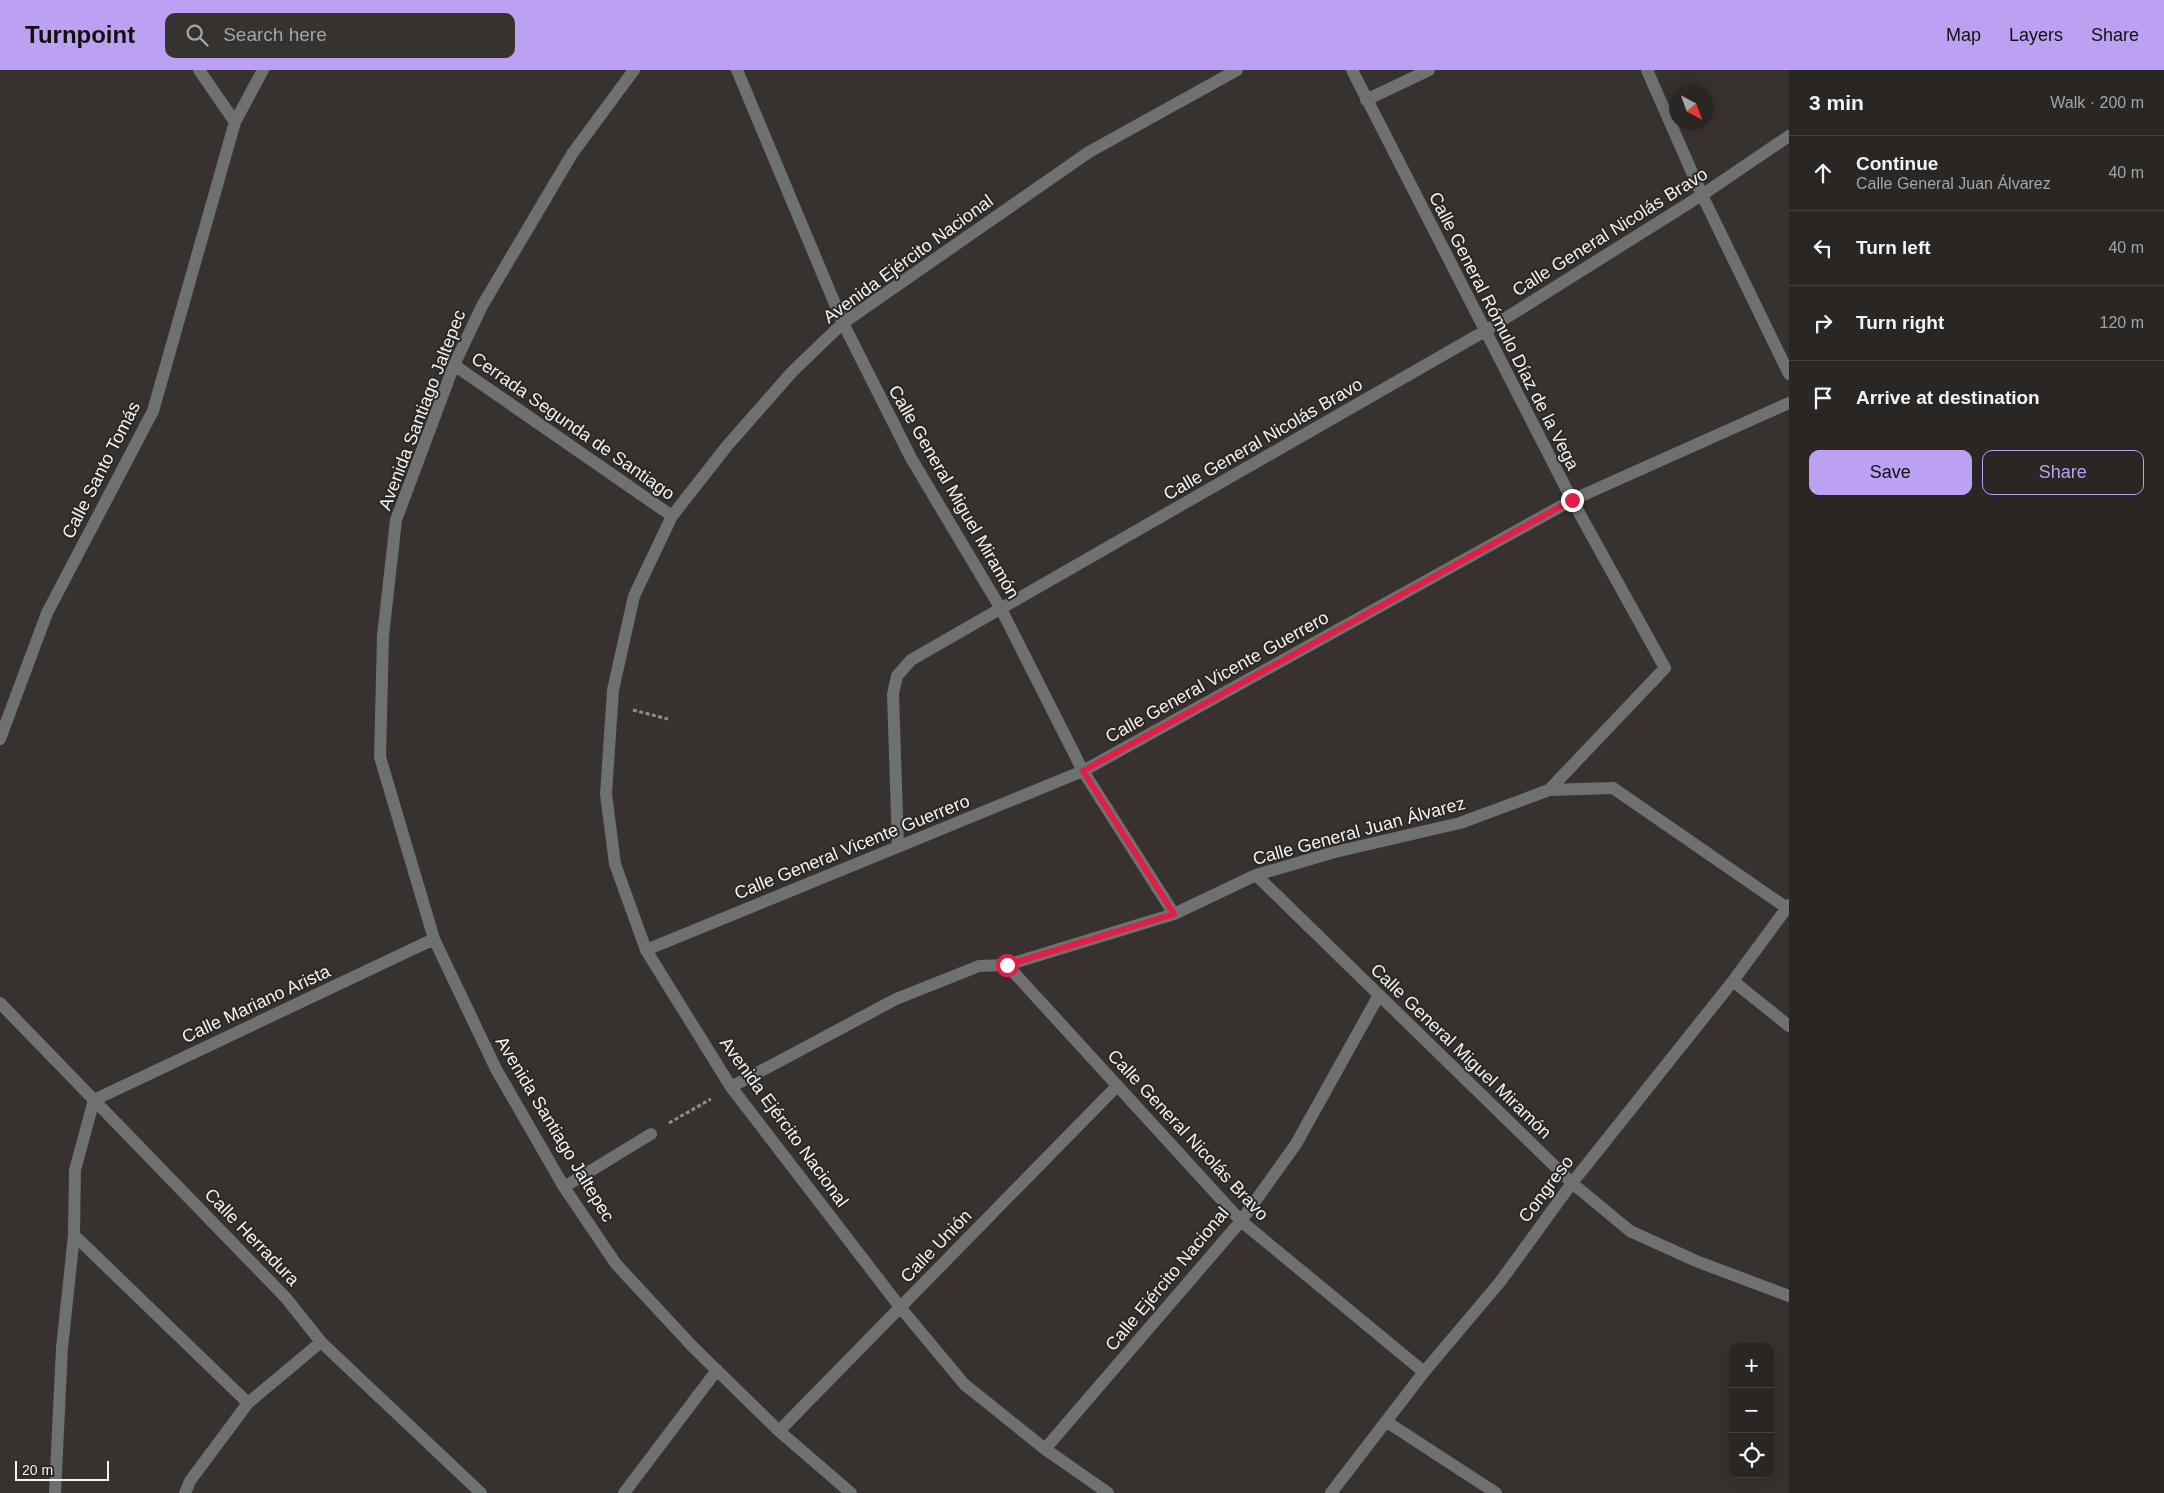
<!DOCTYPE html>
<html lang="en">
<head>
<meta charset="utf-8">
<style>
	body { margin:0; font-family:Helvetica,sans-serif; background:#353230; color:#f1f3f6 }
	.controls { position:absolute; right:15px; bottom:15px; display:grid; overflow:hidden; border-radius:10px; box-shadow:0 5px 20px #0002 }
	.controls button { width:45px; height:45px; display:grid; place-items:center; padding:0; border:0; border-bottom:1px solid #454341; background:#292623; color:#f1f3f6; font:25px sans-serif }
	.compass { position:absolute; left:1669px; top:15px; width:45px; height:45px; border-radius:50%; background:#292623; box-shadow:0 5px 20px #0002; rotate:139deg }
	.scale { position:absolute; left:15px; bottom:12px; width:94px; box-sizing:border-box; padding-left:5px; border:2px solid #f4f1ef; border-top:0; font-size:14px; line-height:18px; white-space:nowrap; color:#f4f1ef; -webkit-text-stroke:4px #2c2825; paint-order:stroke }
	.stop { position:absolute; width:15px; height:15px; margin:-11px; border:4px solid #e11d48; border-radius:50%; background:#fff }
	.stop.end { background:#e11d48; border-color:#fff; box-shadow:0 1px 5px #0008 }
	.list { margin:0; padding:0; list-style:none }
	h2 { display:flex; justify-content:space-between; align-items:center; height:65px; margin:0; padding:0 20px; font-size:21px }
	h2 small { font-size:16px; font-weight:400; color:#a5a5a6 }
	.list li { display:grid; grid-template-columns:32px 1fr auto; gap:15px; align-items:center; box-sizing:border-box; height:75px; padding:0 20px; border-top:1px solid #454341 }
	.list b { display:block; font-size:19px; white-space:nowrap }
	.list p { margin:0; font-size:16px; white-space:nowrap; color:#a5a5a6 }
	.list em { font-size:16px; font-style:normal; color:#a5a5a6 }
	.actions { display:flex; gap:10px; padding:15px 20px }
	.actions a { flex:1; padding:11px 0; border:1px solid #bca0f2; border-radius:10px; text-align:center; font-size:18px; color:#bca0f2 }
	.actions .main { background:#bca0f2; color:#111 }
	.icon { flex:none; width:28px; height:28px; fill:none; stroke:currentColor; stroke-width:2; stroke-linecap:round; stroke-linejoin:round }
	.map { position:relative; flex:none; width:1789px; height:1423px; overflow:hidden }
	header { display:flex; align-items:center; gap:30px; box-sizing:border-box; height:70px; padding:0 25px; background:#bca0f2; color:#111 }
	header strong { font-size:24px }
	nav { display:flex; gap:28px; margin-inline-start:auto; font-size:18px }
	.search { width:350px; height:45px; background:#353230; display:flex; align-items:center; gap:12px; box-sizing:border-box; padding:0 18px; border-radius:10px; color:#a5a5a6; font-size:19px }
	main { display:flex }
	aside { flex:1; background:#292623 }
	.map>svg:first-child { display:block }
	.lines { fill:none; stroke-linecap:round; stroke-linejoin:round }
	.path { stroke:#908c89; stroke-width:3; stroke-dasharray:4 2.5; stroke-linecap:butt }
	.minor { stroke:#6e7170; stroke-width:12 }
	.route { stroke:#e11d48; stroke-width:6 }
	.labels { text-anchor:middle; dominant-baseline:central; stroke-width:4; stroke-linejoin:round; paint-order:stroke }
	.street-label { font-size:18px; fill:#f4f1ef; stroke:#2c2825 }
</style>
</head>
<body>
<header>
<strong>Turnpoint</strong>
<div class="search"><svg class="icon" aria-label="search" viewBox="0 0 24 24"><circle cx="10" cy="10" r="6"/><path d="M15 15l6 6"/></svg>Search here</div>
<nav><a>Map</a><a>Layers</a><a>Share</a></nav>
</header>
<main>
<div class="map">
<svg width="1789" height="1423" viewBox="0 0 1789 1423">
	<rect width="100%" height="100%" fill="#37322f"/>
	<g class="lines">
		<!-- path -->
		<path class="path" d="M 633,640 L 668,649
			M 669,1053 L 711,1029"/>
		<!-- minor -->
		<path class="minor" d="M 199,0 L 235,52
			M 634,0 L 572,84 L 482,236 L 454,295 L 396,450 L 383,566 L 380,687 L 434,869 L 496,999 L 564,1117 L 616,1194 L 692,1276 L 779,1361 L 851,1423
			M 737,0 L 843,253 L 911,388 L 1001,539 L 1083,701 L 1174,844
			M 1352,0 L 1572,430 L 1665,598 L 1549,720
			M 1647,0 L 1702,125 L 1789,304
			M 1366,30 L 1429,0
			M 454,295 L 672,446
			M 0,669 L 47,543 L 153,341 L 235,52 L 263,0
			M 898,777 L 893,624 L 897,606 L 911,590 L 1485,261 L 1702,125 L 1789,66
			M 1256,805 L 1572,1113 L 1630,1161 L 1696,1191 L 1789,1226
			M 646,880 L 1083,701 L 1572,430 L 1789,333
			M 1007,895 L 1241,1151 L 1424,1302
			M 1733,911 L 1789,956
			M 0,933 L 286,1228 L 321,1272 L 481,1423
			M 731,1017 L 896,929 L 979,896 L 1007,895 L 1174,844 L 1256,805 L 1335,782 L 1460,753 L 1549,720 L 1613,718 L 1787,838
			M 564,1117 L 651,1064
			M 74,1165 L 248,1333
			M 1387,1352 L 1496,1423
			M 779,1361 L 1117,1016
			M 1045,1379 L 1241,1151 L 1296,1074 L 1379,925
			M 55,1423 L 62,1278 L 74,1165 L 75,1100 L 94,1030 L 434,869
			M 185,1423 L 190,1411 L 248,1333 L 321,1272
			M 624,1423 L 717,1300
			M 1108,1423 L 1045,1379 L 964,1314 L 900,1237 L 731,1017 L 646,880 L 615,794 L 606,724 L 613,620 L 634,526 L 672,446 L 727,376 L 792,302 L 843,253 L 1089,82 L 1237,0
			M 1331,1423 L 1424,1302 L 1500,1212 L 1572,1113 L 1733,911 L 1789,835"/>
	</g>
	<g class="lines">
		<!-- route -->
		<path class="route" d="M 1007,895 L 1174,844 L 1083,701 L 1572,430"/>
	</g>
	<g class="labels">
		<!-- street labels -->
		<g class="street-label">
			<text transform="translate(1610 162) rotate(-32)">Calle General Nicolás Bravo</text>
			<text transform="translate(908 189) rotate(-36)">Avenida Ejército Nacional</text>
			<text transform="translate(1504 261) rotate(63)">Calle General Rómulo Díaz de la Vega</text>
			<text transform="translate(422 340) rotate(-69)">Avenida Santiago Jaltepec</text>
			<text transform="translate(573 356) rotate(35)">Cerrada Segunda de Santiago</text>
			<text transform="translate(1263 369) rotate(-30)">Calle General Nicolás Bravo</text>
			<text transform="translate(101 400) rotate(-63)">Calle Santo Tomás</text>
			<text transform="translate(954 422) rotate(60)">Calle General Miguel Miramón</text>
			<text transform="translate(1217 607) rotate(-29)">Calle General Vicente Guerrero</text>
			<text transform="translate(1359 761) rotate(-15)">Calle General Juan Álvarez</text>
			<text transform="translate(852 777) rotate(-22)">Calle General Vicente Guerrero</text>
			<text transform="translate(256 934) rotate(-25)">Calle Mariano Arista</text>
			<text transform="translate(1461 981) rotate(44)">Calle General Miguel Miramón</text>
			<text transform="translate(784 1052) rotate(54)">Avenida Ejército Nacional</text>
			<text transform="translate(555 1059) rotate(59)">Avenida Santiago Jaltepec</text>
			<text transform="translate(1188 1065) rotate(47)">Calle General Nicolás Bravo</text>
			<text transform="translate(1546 1119) rotate(-53)">Congreso</text>
			<text transform="translate(252 1167) rotate(46)">Calle Herradura</text>
			<text transform="translate(936 1176) rotate(-46)">Calle Unión</text>
			<text transform="translate(1167 1209) rotate(-50)">Calle Ejército Nacional</text>
		</g>
	</g>
</svg>
<div class="controls">
<button>+</button>
<button>−</button>
<button><svg class="icon" aria-label="locate" viewBox="0 0 24 24"><circle cx="12" cy="12" r="6"/><path d="M12 2v4M12 18v4M2 12h4M18 12h4"/></svg></button>
</div>
<svg class="compass" viewBox="-18 -18 36 36"><path d="M0-13l5 13h-10z" fill="#e53935"/><path d="M0 13l5-13h-10z" fill="#a5a5a6"/></svg>
<div class="scale">20 m</div>
<div class="stop" style="left:1007px;top:895px"></div>
<div class="stop end" style="left:1572px;top:430px"></div>
</div>
<aside>
<h2>3 min<small>Walk · 200 m</small></h2>
<ul class="list">
<li><svg class="icon" aria-label="ahead" viewBox="0 0 24 24"><path d="M12 20V5M6 11l6-6 6 6"/></svg><div><b>Continue</b><p>Calle General Juan Álvarez</p></div><em>40 m</em></li>
<li><svg class="icon" aria-label="left" viewBox="0 0 24 24"><path d="M17 20v-9H6M10 6l-5 5 5 5"/></svg><div><b>Turn left</b></div><em>40 m</em></li>
<li><svg class="icon" aria-label="right" viewBox="0 0 24 24"><path d="M7 20v-9h11M14 6l5 5-5 5"/></svg><div><b>Turn right</b></div><em>120 m</em></li>
<li><svg class="icon" aria-label="arrive" viewBox="0 0 24 24"><path d="M6 21V4h12l-3 4 3 4H6"/></svg><div><b>Arrive at destination</b></div></li>
</ul>
<div class="actions"><a class="main">Save</a><a>Share</a></div>
</aside>
</main>
</body>
</html>
